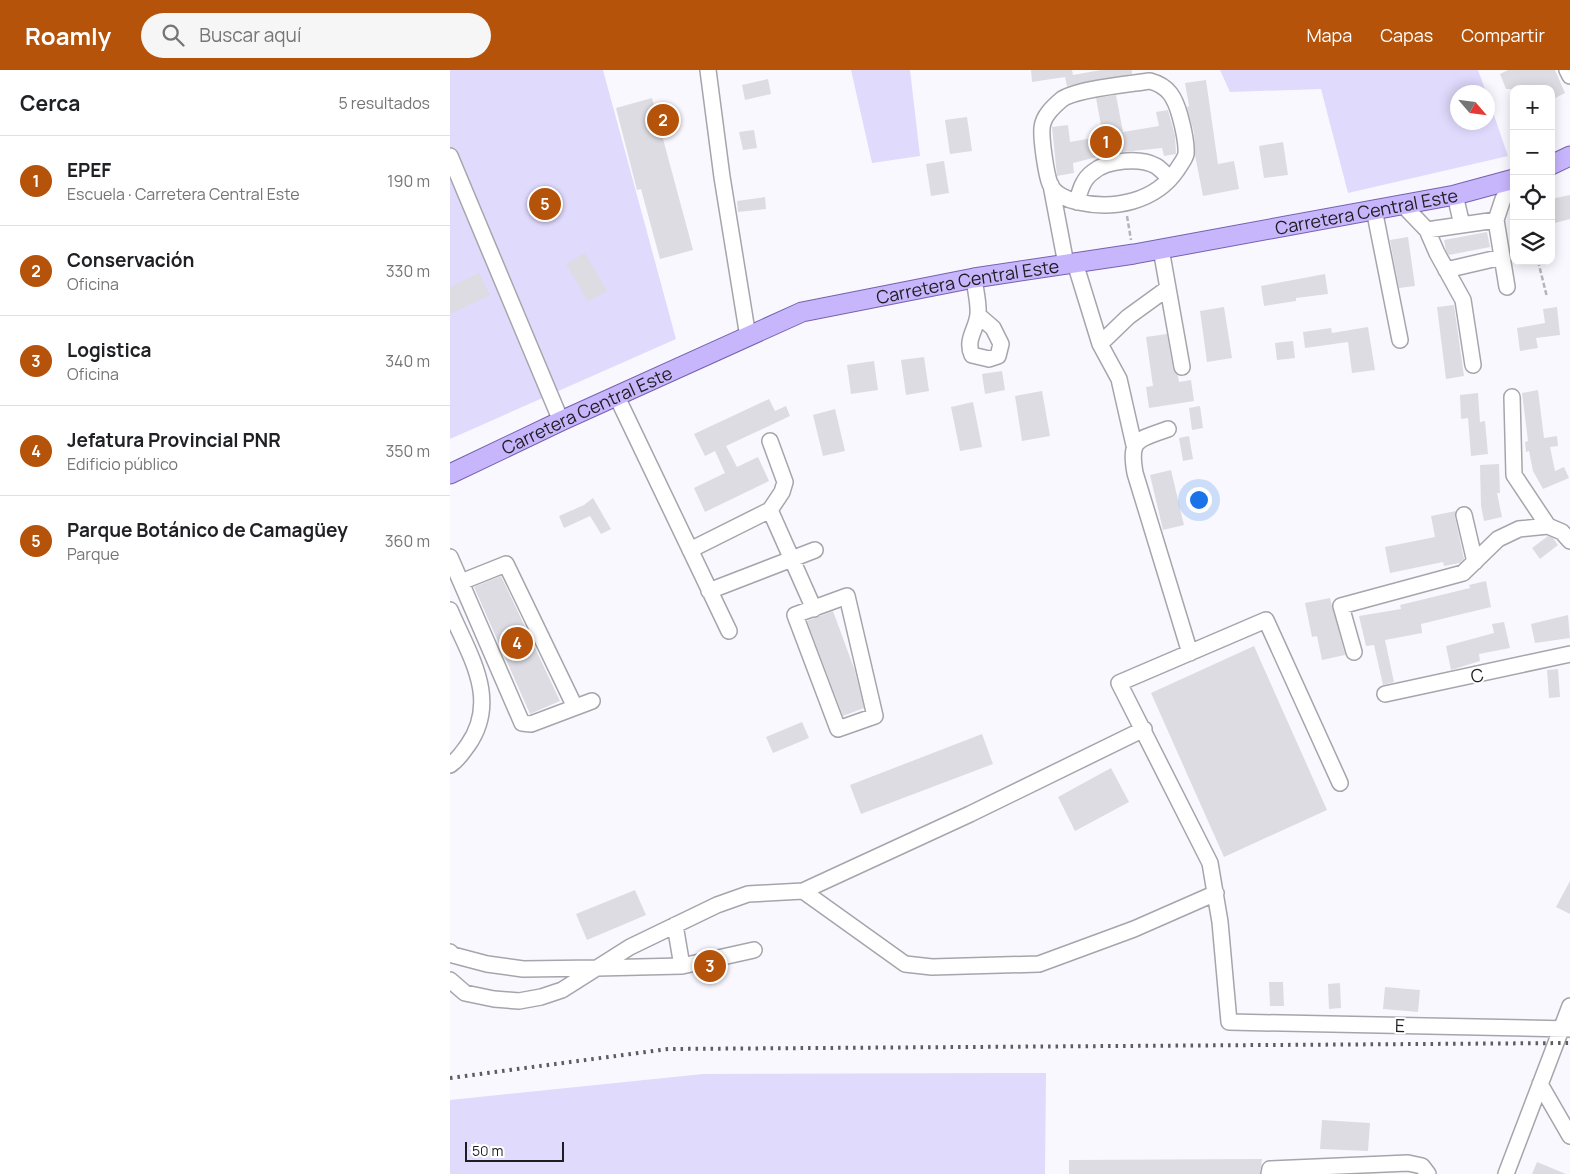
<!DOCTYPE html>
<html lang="es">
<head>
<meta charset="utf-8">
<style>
	body { margin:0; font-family:Manrope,sans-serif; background:#f6f6f6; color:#202124 }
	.controls { position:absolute; right:15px; top:15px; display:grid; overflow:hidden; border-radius:10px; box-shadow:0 2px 12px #0003 }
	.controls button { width:45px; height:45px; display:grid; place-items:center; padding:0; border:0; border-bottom:1px solid #e0e0e0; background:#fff; color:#202124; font:25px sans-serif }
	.compass { position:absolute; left:1000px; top:15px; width:45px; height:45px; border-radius:50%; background:#fff; box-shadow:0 2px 12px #0003; rotate:118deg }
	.scale { position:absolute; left:15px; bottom:12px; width:99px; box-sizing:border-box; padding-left:5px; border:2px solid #1e1e20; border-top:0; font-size:14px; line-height:18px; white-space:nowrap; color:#1e1e20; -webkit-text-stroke:4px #fff; paint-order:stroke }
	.you { position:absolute; left:748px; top:429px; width:18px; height:18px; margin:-12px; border:4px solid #fff; border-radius:50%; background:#1a73e8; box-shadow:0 0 0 8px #1a73e833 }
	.badge { display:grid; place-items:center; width:32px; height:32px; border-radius:50%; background:#b45309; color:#fff; font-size:16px; font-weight:700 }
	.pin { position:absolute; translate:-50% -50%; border:2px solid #fff; box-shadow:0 1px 5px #0006 }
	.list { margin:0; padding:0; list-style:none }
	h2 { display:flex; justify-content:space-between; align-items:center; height:65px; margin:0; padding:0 20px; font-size:21px }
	h2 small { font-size:16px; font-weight:400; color:#757577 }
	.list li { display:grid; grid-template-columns:32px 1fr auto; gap:15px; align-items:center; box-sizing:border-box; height:90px; padding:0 20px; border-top:1px solid #e0e0e0 }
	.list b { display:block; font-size:19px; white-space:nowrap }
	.list p { margin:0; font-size:16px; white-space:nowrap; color:#757577 }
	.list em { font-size:16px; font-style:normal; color:#757577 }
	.icon { flex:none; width:28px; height:28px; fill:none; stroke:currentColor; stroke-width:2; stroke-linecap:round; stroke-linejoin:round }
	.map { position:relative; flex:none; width:1120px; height:1104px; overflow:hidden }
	header { display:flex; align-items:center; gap:30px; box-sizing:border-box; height:70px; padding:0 25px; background:#b45309; color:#fff }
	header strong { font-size:24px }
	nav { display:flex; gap:28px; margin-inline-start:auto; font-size:18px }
	.search { width:350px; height:45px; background:#f6f6f6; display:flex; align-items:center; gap:12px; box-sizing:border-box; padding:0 18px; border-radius:28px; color:#757577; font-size:19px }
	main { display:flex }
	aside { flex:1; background:#fff }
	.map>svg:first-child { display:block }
	.green { fill:#e0dafd }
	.building { fill:#dddce2 }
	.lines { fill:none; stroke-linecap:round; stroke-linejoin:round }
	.minor-casing { stroke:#a6a5ab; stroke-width:18 }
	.major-casing { stroke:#7562af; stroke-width:21 }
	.path { stroke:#b5b4ba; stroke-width:2.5; stroke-dasharray:5 2.5; stroke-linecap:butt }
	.minor { stroke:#fff; stroke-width:15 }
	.major { stroke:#c8b6fd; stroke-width:19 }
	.rail { stroke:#5d5d60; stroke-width:4; stroke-dasharray:2.5 5; stroke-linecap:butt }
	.labels { text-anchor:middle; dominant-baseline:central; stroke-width:4; stroke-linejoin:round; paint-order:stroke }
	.street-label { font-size:18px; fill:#1e1e20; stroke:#fff }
</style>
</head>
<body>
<header>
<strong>Roamly</strong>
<div class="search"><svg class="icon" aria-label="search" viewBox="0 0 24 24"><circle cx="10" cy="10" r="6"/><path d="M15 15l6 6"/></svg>Buscar aquí</div>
<nav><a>Mapa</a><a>Capas</a><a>Compartir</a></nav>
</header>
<main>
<aside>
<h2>Cerca<small>5 resultados</small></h2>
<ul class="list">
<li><span class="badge">1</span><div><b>EPEF</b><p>Escuela · Carretera Central Este</p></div><em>190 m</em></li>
<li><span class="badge">2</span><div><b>Conservación</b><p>Oficina</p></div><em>330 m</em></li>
<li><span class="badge">3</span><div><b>Logistica</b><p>Oficina</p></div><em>340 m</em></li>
<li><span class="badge">4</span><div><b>Jefatura Provincial PNR</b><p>Edificio público</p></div><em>350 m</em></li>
<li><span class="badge">5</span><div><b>Parque Botánico de Camagüey</b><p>Parque</p></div><em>360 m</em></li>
</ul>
</aside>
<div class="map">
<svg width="1120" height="1104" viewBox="0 0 1120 1104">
	<rect width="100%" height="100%" fill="#f9f8ff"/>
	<!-- green -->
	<path class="green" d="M 0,0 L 153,0 L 226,269 L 0,369 Z
		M 401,0 L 460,0 L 470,86 L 422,93 Z
		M 770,0 L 1028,0 L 1036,22 L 1008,22 L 1008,52 L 1038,52 L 1038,28 L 1058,86 L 898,123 L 871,19 L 780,22 Z
		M 596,1003 L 595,1104 L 0,1104 L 0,1030 L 253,1004 Z"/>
	<!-- building -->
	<path class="building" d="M 581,0 L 622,0 L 623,5 L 651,0 L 682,0 L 682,4 L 617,16 L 615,7 L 582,12 Z
		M 1058,0 L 1105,0 L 1115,23 L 1101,30 L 1101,19 L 1056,19 L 1050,4 Z
		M 318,9 L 321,24 L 295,30 L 292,15 Z
		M 756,10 L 768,94 L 784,91 L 789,119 L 753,126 L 745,85 L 744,63 L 737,37 L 739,36 L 735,13 Z
		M 666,25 L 673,62 L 709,56 L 706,42 L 718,40 L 725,66 L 726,84 L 714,86 L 712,78 L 663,83 L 623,93 L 624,103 L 607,106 L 602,57 L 618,55 L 620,72 L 653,66 L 646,28 Z
		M 202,28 L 243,180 L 210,189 L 191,119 L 187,120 L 166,38 Z
		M 517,47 L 522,81 L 500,84 L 495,50 Z
		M 304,60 L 307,78 L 293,80 L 289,62 Z
		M 833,72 L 838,105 L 814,108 L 809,76 Z
		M 494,91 L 499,123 L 481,126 L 476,94 Z
		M 1120,125 L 1120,149 L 1101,154 L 1101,129 Z
		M 315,127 L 316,139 L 288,142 L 287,131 Z
		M 1037,162 L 1040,177 L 999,185 L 996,181 L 994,170 Z
		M 958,167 L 965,216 L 949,218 L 940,170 Z
		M 135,183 L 157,221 L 138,232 L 116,194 Z
		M 29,203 L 40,225 L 0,244 L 0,217 Z
		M 875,204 L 878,224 L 846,228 L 846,231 L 814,236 L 811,216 Z
		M 1004,235 L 1014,306 L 996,309 L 987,237 Z
		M 774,237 L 782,288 L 757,292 L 750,241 Z
		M 1107,237 L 1110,265 L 1086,268 L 1088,278 L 1070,281 L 1067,258 L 1095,253 L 1093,239 Z
		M 918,257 L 925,300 L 902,303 L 898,272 L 855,278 L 853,262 L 881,258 L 882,263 Z
		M 717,264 L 723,299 L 728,306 L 729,312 L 741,310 L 744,331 L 699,338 L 696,317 L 703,316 L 696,267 Z
		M 843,271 L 845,288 L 827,290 L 825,273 Z
		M 474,287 L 479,321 L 456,325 L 451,290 Z
		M 424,291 L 428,320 L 401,324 L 397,295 Z
		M 552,301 L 555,320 L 535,324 L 532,304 Z
		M 1088,320 L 1094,368 L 1107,366 L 1108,376 L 1100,377 L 1105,401 L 1114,397 L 1119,408 L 1093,419 L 1083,401 L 1079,381 L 1076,382 L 1075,372 L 1078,371 L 1072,323 Z
		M 592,321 L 600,366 L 572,371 L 565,326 Z
		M 1028,323 L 1030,352 L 1035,351 L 1038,384 L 1021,386 L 1018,348 L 1011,349 L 1010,325 Z
		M 319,329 L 325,341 L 336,336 L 340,346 L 276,376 L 287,397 L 308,387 L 319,411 L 255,442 L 244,418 L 275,403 L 265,381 L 255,386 L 244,364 Z
		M 523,332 L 532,377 L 510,381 L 501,337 Z
		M 750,336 L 753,358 L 742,360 L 739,338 Z
		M 385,339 L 395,381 L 373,386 L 363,345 Z
		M 739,366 L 743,389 L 733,391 L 729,368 Z
		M 1049,394 L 1050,423 L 1047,423 L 1052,447 L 1034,451 L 1031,436 L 1030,395 Z
		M 721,400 L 734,455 L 713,460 L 700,405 Z
		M 143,428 L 161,459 L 151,464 L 140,446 L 114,458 L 109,446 L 134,435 Z
		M 1006,441 L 1005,447 L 1014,489 L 1010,493 L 994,496 L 993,492 L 940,503 L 935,477 L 985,467 L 981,446 Z
		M 1098,466 L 1103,468 L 1108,475 L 1090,489 L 1082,478 Z
		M 51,506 L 110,631 L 80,644 L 24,517 Z
		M 1036,511 L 1041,537 L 971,554 L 972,563 L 935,570 L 944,612 L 933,615 L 924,575 L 916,576 L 909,546 L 951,539 L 950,535 L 1020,518 L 1019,515 Z
		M 880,528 L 895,585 L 872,590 L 867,566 L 862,567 L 855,533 Z
		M 383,541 L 405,601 L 414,638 L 393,646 L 357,551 Z
		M 1118,545 L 1120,568 L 1085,573 L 1081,554 Z
		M 1054,552 L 1060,578 L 1029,584 L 1030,591 L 1001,600 L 996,576 L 1044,563 L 1042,554 Z
		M 804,576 L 877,740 L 774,787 L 701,623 Z
		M 1108,599 L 1110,627 L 1099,628 L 1097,600 Z
		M 352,652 L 359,668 L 323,683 L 316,667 Z
		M 532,664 L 543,694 L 411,744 L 400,715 Z
		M 661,698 L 679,732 L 625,761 L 608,727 Z
		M 1120,811 L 1120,844 L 1106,837 Z
		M 185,820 L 196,845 L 137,870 L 126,844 Z
		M 819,912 L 833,912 L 834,936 L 820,936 Z
		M 890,913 L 891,938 L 879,939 L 878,914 Z
		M 935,917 L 970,920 L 968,942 L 933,939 Z
		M 872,1050 L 920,1053 L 918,1081 L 870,1079 Z
		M 812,1089 L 810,1104 L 619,1104 L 619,1090 Z
		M 1087,1092 L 1116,1104 L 1082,1104 Z"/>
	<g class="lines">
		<defs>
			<path id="minor" d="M 258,0 L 272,107 L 298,267
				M 1117,0 L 1120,6
				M 700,11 C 719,16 725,28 730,46 C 733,57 737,72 736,84 C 735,89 730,95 727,100 C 705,132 664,140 628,132 C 618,130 604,124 600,114 C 596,104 591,69 592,58 C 593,46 603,37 611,30 C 624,19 681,14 700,11 Z
				M 0,86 L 111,351
				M 601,115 L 616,194
				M 1005,125 L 1012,155
				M 627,132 C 630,120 633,109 643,102 C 657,90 690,87 706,96 C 711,99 716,105 720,109
				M 952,134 L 977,160 L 987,183 L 1013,230 L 1023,295
				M 924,139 L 950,270
				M 977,160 L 1046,150
				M 711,179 L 732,297
				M 625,193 L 650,274 L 669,309 L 684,375
				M 996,200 L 1052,187
				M 524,208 C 525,219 529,233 528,244 C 527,259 515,269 522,285 L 539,289 L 548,286 L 551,274 L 543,258 L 528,245
				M 1057,217 L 1046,150 L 1053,129 L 1064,110
				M 650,274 L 678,247 L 718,218
				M 167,327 L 279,561
				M 1062,327 L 1064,405 L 1098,456
				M 718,359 C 688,370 679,368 685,403 L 740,583
				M 320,440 L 364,539
				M 1014,445 L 1025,492
				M 240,480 L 320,440 L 332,422 L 335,412 L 320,371
				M 0,487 L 72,653 L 81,654 L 142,631
				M 11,512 L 56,494 L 125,637
				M 259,521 L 365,480
				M 397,526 L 425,646 L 388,659 L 345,545 Z
				M 0,540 C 19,585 50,629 18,675 C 12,683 8,690 0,695
				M 904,582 L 891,536 L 1013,503 L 1048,469 L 1069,459 L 1098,456 L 1112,462 L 1120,471
				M 935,624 L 1120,584
				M 890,713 L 816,550 L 669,613 L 760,793 L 770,852 L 779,952 L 1120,959
				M 353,821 L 520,744 L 694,659
				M 225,855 L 232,896
				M 0,882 L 3,885 L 37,894 L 73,899 L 147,898 L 232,896 L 304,880
				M 0,910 L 15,923 L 44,929 L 69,931 L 91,927 L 112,920 L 180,877 L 267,835 L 298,824 L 353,821 L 455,894 L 482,897 L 589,894 L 684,859 L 766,823
				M 1090,1014 L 1120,1066
				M 819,1104 L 820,1099 L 958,1093 L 972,1096 L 978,1104
				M 1056,1104 L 1120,936"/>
			<g id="major">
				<path d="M 1101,95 L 1120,86"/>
				<path id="s1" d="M 0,404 L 111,351 L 352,242 L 524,208 L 684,184 L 1005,125 L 1064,109"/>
			</g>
		</defs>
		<!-- minor casing -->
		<use href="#minor" class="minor-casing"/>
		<!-- major casing -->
		<use href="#major" class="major-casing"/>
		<!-- path -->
		<path class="path" d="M 677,146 L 681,170
			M 1088,191 L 1097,227"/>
		<!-- minor -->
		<use href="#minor" class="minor"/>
		<!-- major -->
		<use href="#major" class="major"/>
		<!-- rail -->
		<path class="rail" d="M 0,1008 L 218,979 L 1120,973"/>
	</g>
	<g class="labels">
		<!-- street labels -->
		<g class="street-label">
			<text stroke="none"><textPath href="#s1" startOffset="961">Carretera Central Este</textPath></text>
			<text stroke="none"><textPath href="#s1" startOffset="556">Carretera Central Este</textPath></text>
			<text stroke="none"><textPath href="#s1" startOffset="151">Carretera Central Este</textPath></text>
			<text transform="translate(1027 605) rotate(-12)">C</text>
			<text transform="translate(950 955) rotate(1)">E</text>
		</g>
	</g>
</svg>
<div class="controls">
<button>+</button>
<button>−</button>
<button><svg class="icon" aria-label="locate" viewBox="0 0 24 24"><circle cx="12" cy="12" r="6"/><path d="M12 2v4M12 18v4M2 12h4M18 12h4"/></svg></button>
<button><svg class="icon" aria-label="layers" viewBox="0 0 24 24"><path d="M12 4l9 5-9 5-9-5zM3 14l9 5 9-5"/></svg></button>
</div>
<svg class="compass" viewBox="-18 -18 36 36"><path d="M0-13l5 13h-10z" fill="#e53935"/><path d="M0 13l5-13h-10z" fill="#757577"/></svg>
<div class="scale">50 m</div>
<div class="you"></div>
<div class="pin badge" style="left:656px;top:72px">1</div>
<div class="pin badge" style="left:213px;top:50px">2</div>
<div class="pin badge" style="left:260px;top:896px">3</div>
<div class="pin badge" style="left:67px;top:573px">4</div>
<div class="pin badge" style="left:95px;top:134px">5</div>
</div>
</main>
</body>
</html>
